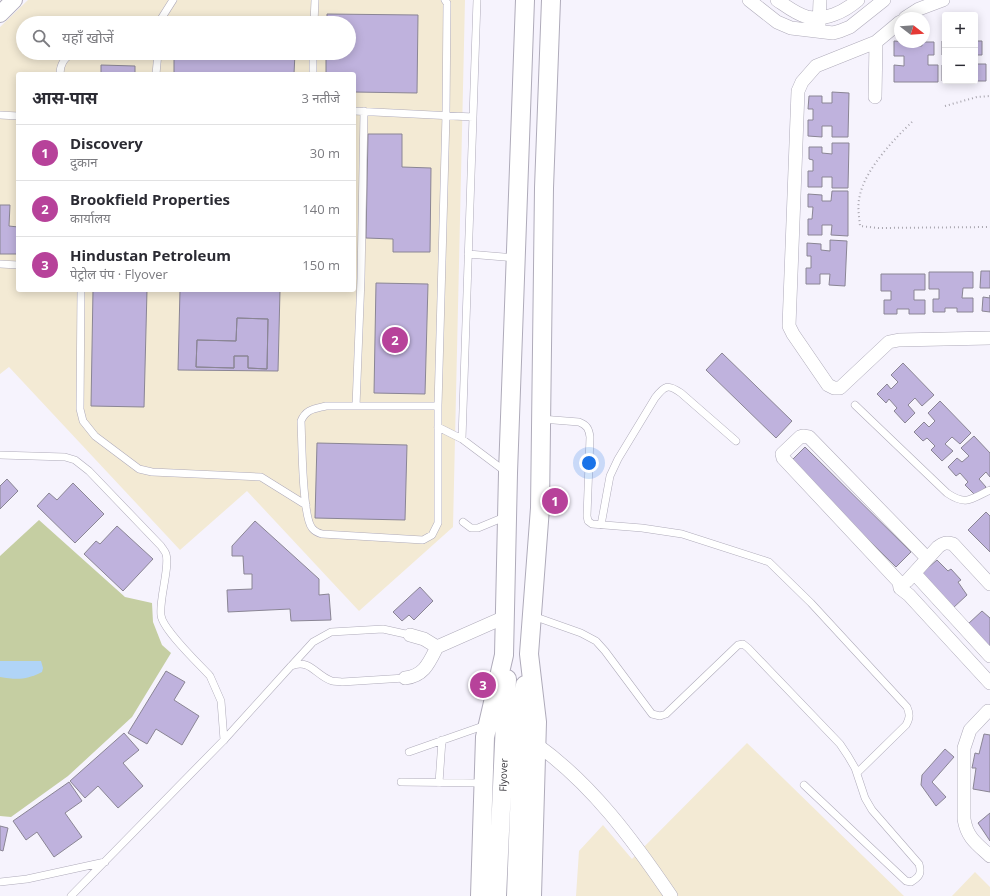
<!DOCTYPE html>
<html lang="hi">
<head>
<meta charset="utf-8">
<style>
	body { margin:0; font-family:"Open Sans","Noto Sans Devanagari",sans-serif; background:#f2f2f3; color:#2b2b33 }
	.controls { position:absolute; right:12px; top:12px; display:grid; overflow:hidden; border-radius:4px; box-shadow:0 2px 10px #0003 }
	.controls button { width:36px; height:36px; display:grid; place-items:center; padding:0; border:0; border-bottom:1px solid #e1e1e2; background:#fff; color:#2b2b33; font:20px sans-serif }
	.compass { position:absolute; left:894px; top:12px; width:36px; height:36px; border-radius:50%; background:#fff; box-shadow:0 2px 10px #0003; rotate:107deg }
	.you { position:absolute; left:589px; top:463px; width:14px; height:14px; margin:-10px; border:3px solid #fff; border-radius:50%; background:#1a73e8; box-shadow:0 0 0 6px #1a73e833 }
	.badge { display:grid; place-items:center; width:26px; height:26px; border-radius:50%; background:#b7429a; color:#fff; font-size:13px; font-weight:700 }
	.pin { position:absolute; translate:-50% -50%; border:2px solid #fff; box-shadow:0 1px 4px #0006 }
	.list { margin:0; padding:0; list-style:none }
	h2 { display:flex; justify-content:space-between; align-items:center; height:52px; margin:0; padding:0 16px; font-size:17px }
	h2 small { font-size:13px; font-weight:400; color:#7c7c81 }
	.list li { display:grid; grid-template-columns:26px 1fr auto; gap:12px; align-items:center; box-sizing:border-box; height:56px; padding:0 16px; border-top:1px solid #e1e1e2 }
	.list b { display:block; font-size:15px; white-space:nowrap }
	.list p { margin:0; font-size:13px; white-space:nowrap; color:#7c7c81 }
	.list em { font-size:13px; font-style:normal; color:#7c7c81 }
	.icon { flex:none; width:22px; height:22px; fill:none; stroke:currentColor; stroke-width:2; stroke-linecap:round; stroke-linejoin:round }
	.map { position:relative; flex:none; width:990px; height:896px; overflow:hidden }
	.search { position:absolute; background:#fff; box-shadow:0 2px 10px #0003; left:16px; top:16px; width:340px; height:44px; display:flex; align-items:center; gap:10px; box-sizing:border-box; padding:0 14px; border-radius:22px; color:#7c7c81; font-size:15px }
	.panel { position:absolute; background:#fff; box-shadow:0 2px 10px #0003; left:16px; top:72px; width:340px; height:220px; border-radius:4px }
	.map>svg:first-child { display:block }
	.commercial { fill:#f3ead4; fill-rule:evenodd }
	.green { fill:#c5cea2 }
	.water { fill:#b0d4f7 }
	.building { fill:#bfb2dd; stroke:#8a8594; fill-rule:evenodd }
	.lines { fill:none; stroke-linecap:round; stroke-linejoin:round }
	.service-casing { stroke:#afabba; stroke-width:8 }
	.minor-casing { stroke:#afabba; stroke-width:14 }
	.tertiary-casing { stroke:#afabba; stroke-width:18 }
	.secondary-casing { stroke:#afabba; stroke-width:20 }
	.path { stroke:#a9a6af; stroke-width:2; stroke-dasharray:1 3; stroke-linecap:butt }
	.service { stroke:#fff; stroke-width:7 }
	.minor { stroke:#fff; stroke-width:13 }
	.tertiary { stroke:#fff; stroke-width:16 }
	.secondary { stroke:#fff; stroke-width:18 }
	.labels { text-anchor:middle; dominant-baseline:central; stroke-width:4; stroke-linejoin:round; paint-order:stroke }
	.street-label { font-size:10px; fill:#3b393f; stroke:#fff }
</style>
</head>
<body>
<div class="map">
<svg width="990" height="896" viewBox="0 0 990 896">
	<rect width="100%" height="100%" fill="#f6f3fd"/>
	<!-- commercial -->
	<path class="commercial" d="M 28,0 L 465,0 L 453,527 L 359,611 L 247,491 L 180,550 L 9,367 L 0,374 L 0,27 ZM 23,23 L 349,23 L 349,53 L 23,53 ZM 18,74 L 354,74 L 354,290 L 18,290 Z
		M 747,743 L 904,896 L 576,896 L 579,851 L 603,825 L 632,859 Z
		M 975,872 L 990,887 L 990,896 L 952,896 Z"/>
	<!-- green -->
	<path class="green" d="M 39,520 L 125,597 L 152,603 L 153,622 L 162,645 L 171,653 L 132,717 L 68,776 L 11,817 L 0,816 L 0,556 Z"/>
	<!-- water -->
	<path class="water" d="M 0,661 L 41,661 L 43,668 L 42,672 C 26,680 17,680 0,677 Z"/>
	<!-- building -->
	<path class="building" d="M 327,14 L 418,15 L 417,93 L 354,92 L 354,74 L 326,74 L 326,53 L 349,53 L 349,23 L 327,23 Z
		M 175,20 L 254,23 L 175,23 Z
		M 894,41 L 910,42 L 910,46 L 922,46 L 922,42 L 934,42 L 934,55 L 928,55 L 928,65 L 938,65 L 938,82 L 894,82 L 894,65 L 904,66 L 904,56 L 894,56 Z
		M 942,41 L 945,41 L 945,55 L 942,55 Z
		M 975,41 L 982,41 L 982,55 L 976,55 L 975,64 L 986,64 L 986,81 L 961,81 L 975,81 Z
		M 174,53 L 295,53 L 294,74 L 174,73 Z
		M 101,65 L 135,66 L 135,74 L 101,74 Z
		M 942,65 L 945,65 L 945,81 L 942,81 Z
		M 832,92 L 849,93 L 848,137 L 832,137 L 832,126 L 822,126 L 822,137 L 808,136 L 808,120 L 813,120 L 813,109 L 808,109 L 809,96 L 822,96 L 822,103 L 832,103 Z
		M 368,134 L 402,134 L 402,167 L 431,168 L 430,252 L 393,252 L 393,239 L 366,238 Z
		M 832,143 L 849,143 L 848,188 L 832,188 L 832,177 L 822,177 L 822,187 L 808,187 L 808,171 L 813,171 L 813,160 L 809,159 L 809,147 L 822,147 L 822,153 L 832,154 Z
		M 832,191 L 848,191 L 848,236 L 831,235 L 832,225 L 822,225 L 822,235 L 808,235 L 808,219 L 812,219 L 813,207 L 808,207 L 808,194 L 822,195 L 822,201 L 831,201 Z
		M 0,205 L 10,205 L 9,226 L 18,227 L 18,254 L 0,254 Z
		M 830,240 L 847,241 L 845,286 L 829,285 L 830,274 L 820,274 L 820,284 L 806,284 L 806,268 L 811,268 L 811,256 L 807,256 L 807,243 L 821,244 L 821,250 L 830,251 Z
		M 981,271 L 990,271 L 990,288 L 980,288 Z
		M 929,272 L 973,272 L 973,288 L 963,288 L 962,298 L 973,298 L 973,312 L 957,312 L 957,308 L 945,308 L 945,312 L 933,312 L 933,299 L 939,299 L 939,289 L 929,289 Z
		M 881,274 L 925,274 L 925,290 L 914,290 L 914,300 L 925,300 L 925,314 L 909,314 L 909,309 L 897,309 L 897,314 L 884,314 L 884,300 L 891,300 L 891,291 L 881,291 Z
		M 376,283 L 428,284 L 425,394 L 374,393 Z
		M 93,290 L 147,290 L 144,407 L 91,406 Z
		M 180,290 L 280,290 L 278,371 L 178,370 ZM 237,318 L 268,319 L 267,369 L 248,368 L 248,356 L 234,356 L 234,368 L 196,367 L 197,340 L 236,341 Z
		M 990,295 L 990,312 L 982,311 L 983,297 L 990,298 Z
		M 237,318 L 268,319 L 267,369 L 248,368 L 248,356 L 234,356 L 234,368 L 196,367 L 197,340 L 236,341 Z
		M 722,353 L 792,421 L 776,438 L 706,370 Z
		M 903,363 L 934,395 L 922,406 L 915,398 L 908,405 L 915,413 L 905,423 L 894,411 L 897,408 L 889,399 L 886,403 L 877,394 L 887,384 L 891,389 L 898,382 L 891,375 Z
		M 940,401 L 971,433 L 960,444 L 952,437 L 945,444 L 953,451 L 942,461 L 931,450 L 935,446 L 927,438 L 923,441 L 914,432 L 924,422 L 929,427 L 935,421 L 928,413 Z
		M 974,436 L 990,453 L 990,477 L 986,472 L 979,479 L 986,487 L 976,496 L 965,485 L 968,482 L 960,473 L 956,476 L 948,467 L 957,458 L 962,462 L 969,456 L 961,448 Z
		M 317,443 L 407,445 L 405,520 L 315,518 Z
		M 805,447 L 911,552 L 896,567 L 790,462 Z
		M 7,479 L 18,491 L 0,509 L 0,486 Z
		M 73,483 L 104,514 L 75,543 L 37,506 L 49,493 L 57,500 Z
		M 986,512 L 990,516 L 990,552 L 968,530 Z
		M 255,521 L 319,579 L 319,595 L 329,594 L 331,620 L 291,621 L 290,609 L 228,612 L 227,590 L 252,589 L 252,574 L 244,574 L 243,556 L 232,556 L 232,546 Z
		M 117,526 L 153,559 L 123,591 L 84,554 L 96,541 L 100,544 Z
		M 937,560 L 948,571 L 951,569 L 961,580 L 958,582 L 967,595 L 953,608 L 922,573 Z
		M 420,587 L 433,601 L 414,620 L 409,615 L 402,621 L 393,612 Z
		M 982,611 L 990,618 L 990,648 L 968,624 Z
		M 166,671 L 185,682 L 174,700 L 199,716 L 182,745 L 156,729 L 147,744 L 128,733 Z
		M 124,733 L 139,750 L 123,763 L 143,786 L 118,808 L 98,786 L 85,798 L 70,781 Z
		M 984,734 L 990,735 L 990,792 L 973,789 L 976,768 L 972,768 L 975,753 L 979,754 Z
		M 945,749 L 954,757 L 932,782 L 946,797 L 936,806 L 921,785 L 922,775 Z
		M 69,782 L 82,801 L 65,813 L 82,837 L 54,857 L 37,832 L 26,840 L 13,821 Z
		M 990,813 L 990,841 L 978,823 Z
		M 0,826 L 8,828 L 3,851 L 0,850 Z"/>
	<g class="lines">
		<defs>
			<path id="service" d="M 151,23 L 161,19 L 173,0
				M 314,23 L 315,0
				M 60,74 C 60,64 64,58 73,53
				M 156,74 L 158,53
				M 313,74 L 313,53
				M 354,111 L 473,117
				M 0,115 L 18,116
				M 468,254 L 516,258
				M 0,264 L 18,265
				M 81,290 L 80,409 L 83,421 L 95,436 L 139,469 L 152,472 L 261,477 L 306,505
				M 855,405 L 947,493 C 966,506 971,499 990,490
				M 356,406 L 361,278 L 364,111
				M 438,406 L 326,406 C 314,409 306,409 301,421 C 302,440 302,516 312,528 C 315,532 318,533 322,534 L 423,540 L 432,535 L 438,523 L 438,406 L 446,115 L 447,3 L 445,0
				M 541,419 L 579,422 C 587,425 589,429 590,437 L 587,516 L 588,521 L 592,524 L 642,528 L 682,534 L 769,562 L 811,603 L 907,707 C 910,714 910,718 906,725 L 857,773
				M 438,427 L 462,439 L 506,472
				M 462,439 L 477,0
				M 0,455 L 65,457 L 75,460 L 89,471 L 161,546 C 162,548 165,551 166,554 C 170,567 159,599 161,615 C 162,629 199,664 210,676 L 221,701 L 224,740
				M 463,522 L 471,528 L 478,528 L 507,516
				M 601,525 L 610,476 L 618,459 L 655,398 C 665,385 668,384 681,393 L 736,441
				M 533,616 L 581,633 L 596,641 L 605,651 L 652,714 L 660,716 L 666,714 L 738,645 L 743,644 L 748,648 L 840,744 L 848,756 L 855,768 L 865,798 L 872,810 L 919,864 C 922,874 919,877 911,882 L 906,881 L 804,785
				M 292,665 L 313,642 L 331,632 L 383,629 L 410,635
				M 409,752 L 486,725
				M 401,782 L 483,783
				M 439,783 L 442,740
				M 0,882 L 27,879 L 105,862
				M 71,896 L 224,740 L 291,666 C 310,658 316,676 332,681 C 335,682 339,681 342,682 L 405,678"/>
			<path id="minor" d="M 749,0 L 777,22 L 791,28 L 833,33 L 840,31 L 850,27 L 884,0
				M 777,0 C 786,6 796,14 807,17 C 825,21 844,12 858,0
				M 905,18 L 919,9 L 943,0
				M 900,22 L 876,42 L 816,66 L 802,82 L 798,91 L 789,326 L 793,334 L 828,385 L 834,388 L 840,388 L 889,342 L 899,340 L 990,338
				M 819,26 L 820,0
				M 875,97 L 876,42
				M 927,558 L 809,437 L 803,436 L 800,437 L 782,454 L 783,458 L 899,582 L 903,583 L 907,581 L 938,547 C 943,543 946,542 953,544 L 990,584
				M 915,574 L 990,656
				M 899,582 L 900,588 L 909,595 L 990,683
				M 410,635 L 424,639 L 437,647 L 505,617
				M 405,678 C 424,676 429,663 437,647
				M 988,711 L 970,730 L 964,748 L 964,819 C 967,838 977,844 990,856
				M 536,744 C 592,784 633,840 671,896"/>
			<path id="tertiary" d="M 0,14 L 14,0"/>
			<path id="secondary" d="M 480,896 L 485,737 L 504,655 L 508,473 L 525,0
				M 497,896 L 507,679
				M 516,896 L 523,703 L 525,685
				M 532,896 L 537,722 L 529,654 L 540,508 L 544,188 L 551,0"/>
		</defs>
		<!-- service casing -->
		<use href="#service" class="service-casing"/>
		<!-- minor casing -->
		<use href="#minor" class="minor-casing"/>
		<!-- tertiary casing -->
		<use href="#tertiary" class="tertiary-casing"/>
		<!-- secondary casing -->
		<use href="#secondary" class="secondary-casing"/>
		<!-- path -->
		<path class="path" d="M 945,106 L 977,97 L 990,96
			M 912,122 C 894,139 865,170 860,195 C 857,205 859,216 860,226 L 878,228 L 990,227"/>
		<!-- service -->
		<use href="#service" class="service"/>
		<!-- minor -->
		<use href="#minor" class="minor"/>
		<!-- tertiary -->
		<use href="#tertiary" class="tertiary"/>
		<!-- secondary -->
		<use href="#secondary" class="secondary"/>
	</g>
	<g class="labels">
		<!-- street labels -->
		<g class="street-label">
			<text transform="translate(503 775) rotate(-88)">Flyover</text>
		</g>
	</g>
</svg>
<div class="controls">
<button>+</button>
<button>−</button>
</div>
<svg class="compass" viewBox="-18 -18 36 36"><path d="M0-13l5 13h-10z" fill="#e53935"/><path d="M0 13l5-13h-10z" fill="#7c7c81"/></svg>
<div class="you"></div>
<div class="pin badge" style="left:555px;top:501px">1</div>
<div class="pin badge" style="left:395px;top:340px">2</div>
<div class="pin badge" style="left:483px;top:685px">3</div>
<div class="search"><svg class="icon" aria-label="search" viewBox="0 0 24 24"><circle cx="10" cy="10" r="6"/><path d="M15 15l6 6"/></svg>यहाँ खोजें</div>
<section class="panel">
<h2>आस-पास<small>3 नतीजे</small></h2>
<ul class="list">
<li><span class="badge">1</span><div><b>Discovery</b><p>दुकान</p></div><em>30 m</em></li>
<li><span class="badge">2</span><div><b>Brookfield Properties</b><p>कार्यालय</p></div><em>140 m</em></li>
<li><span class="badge">3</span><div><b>Hindustan Petroleum</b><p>पेट्रोल पंप · Flyover</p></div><em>150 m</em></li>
</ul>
</section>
</div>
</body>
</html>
